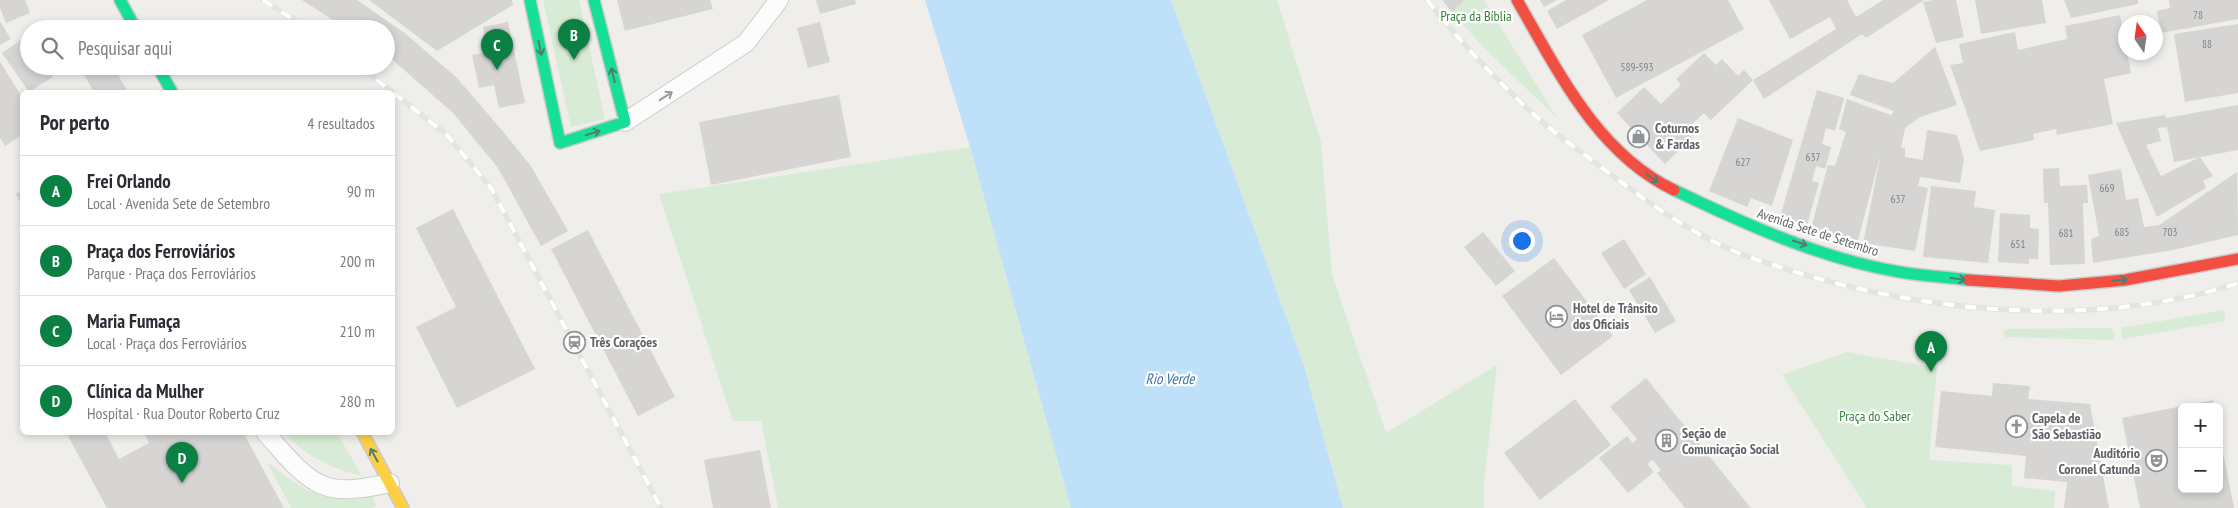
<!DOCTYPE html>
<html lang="pt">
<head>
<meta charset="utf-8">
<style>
  body { margin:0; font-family:"PT Sans Narrow",sans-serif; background:#f2f2f3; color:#2b2b33 }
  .controls { position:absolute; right:15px; bottom:15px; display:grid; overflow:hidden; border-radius:8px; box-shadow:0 2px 8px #0003 }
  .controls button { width:45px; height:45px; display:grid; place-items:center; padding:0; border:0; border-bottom:1px solid #e1e1e2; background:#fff; color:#2b2b33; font:25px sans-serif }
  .compass { position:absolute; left:2118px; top:15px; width:45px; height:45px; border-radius:50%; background:#fff; box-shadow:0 2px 8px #0003; rotate:347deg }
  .you { position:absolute; left:1521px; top:240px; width:18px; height:18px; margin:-12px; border:4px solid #fff; border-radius:50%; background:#1a73e8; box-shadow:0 0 0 8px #1a73e833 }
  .badge { display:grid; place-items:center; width:32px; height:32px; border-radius:50%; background:#0b8043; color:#fff; font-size:16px; font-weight:700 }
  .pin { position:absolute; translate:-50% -41px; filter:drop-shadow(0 1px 2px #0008) }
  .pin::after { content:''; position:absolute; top:26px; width:18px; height:15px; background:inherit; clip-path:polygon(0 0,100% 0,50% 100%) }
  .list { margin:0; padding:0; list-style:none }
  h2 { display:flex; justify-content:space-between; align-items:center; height:65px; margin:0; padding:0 20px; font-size:21px }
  h2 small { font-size:16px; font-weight:400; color:#7c7c81 }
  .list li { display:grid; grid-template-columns:32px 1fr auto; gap:15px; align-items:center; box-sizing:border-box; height:70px; padding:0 20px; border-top:1px solid #e1e1e2 }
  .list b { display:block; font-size:19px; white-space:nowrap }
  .list p { margin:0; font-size:16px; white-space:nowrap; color:#7c7c81 }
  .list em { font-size:16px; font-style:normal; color:#7c7c81 }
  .icon { flex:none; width:28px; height:28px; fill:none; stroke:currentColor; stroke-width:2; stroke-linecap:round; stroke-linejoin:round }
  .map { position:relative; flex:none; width:2238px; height:508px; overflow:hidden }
  .search { position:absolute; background:#fff; box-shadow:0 2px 8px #0003; left:20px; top:20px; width:375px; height:55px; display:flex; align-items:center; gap:12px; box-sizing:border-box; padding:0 18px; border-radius:28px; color:#7c7c81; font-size:19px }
  .panel { position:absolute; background:#fff; box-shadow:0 2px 8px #0003; left:20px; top:90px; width:375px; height:345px; border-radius:8px }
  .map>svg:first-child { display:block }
</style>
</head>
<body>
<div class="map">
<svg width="2238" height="508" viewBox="0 0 2238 508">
  <rect width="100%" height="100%" fill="#efeeea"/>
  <path fill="#d8ebd6" d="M543,0H579L605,119L571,127Z
    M1171,0H1277L1321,142L1332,274L1386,433L1497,365L1484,484V508H1343L1304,366Z
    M1442,0H1484L1557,118L1483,47Z
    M970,147L1071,508H778L761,421H733L659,194Z
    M2224,310L2225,321L2122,339L2121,328Z
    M2111,328L2115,334L2112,340L2005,337L2003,332L2008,329Z
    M1847,352L1937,368L1929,460L2012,465V486L2055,491L2054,508H1867L1782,375Z
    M286,433H337L362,476C334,469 303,456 286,433Z
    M267,462C300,488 327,508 371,496L377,506L371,508H291Z"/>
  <path fill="#bfe0f9" d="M925,0H1171L1304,366L1343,508H1071L970,147Z"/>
  <path fill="#d6d5d3" d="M0,0H25L30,13L6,23L0,8Z
    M302,0H357L406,34L457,78L500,128L531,166L568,231L541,246L498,168L453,113L386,54V29H347Z
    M369,0H512L513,5L437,51Z
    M617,0H710L713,9L625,31Z
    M816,0H855L856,4L820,14Z
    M1442,0H1463L1462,3L1452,12Z
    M1540,0H1557L1544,7Z
    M1566,0H1609L1557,29L1547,11Z
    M1647,0H1728L1744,29L1616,98L1582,35Z
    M1769,0H1847L1856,17L1883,0H1924L1866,38L1862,34L1764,99L1753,80L1836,29L1830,17L1790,39Z
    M1933,0H1956L1964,37L1936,43L1923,2Z
    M1975,0H2042L2046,23L1981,34Z
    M2064,0H2138V4L2071,18Z
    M2169,0H2238V19L2161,33L2157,11L2170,8Z
    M2120,15L2131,73L2104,79L2113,124L2057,135L2056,129L2033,134L2034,140L1980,151L1950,65L1963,63L1959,44L2015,32L2018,50L2067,39L2065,26Z
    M0,21L11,39L0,45Z
    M508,22L525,103L499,108L494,85L479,88L472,55L488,52L483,27Z
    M820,22L830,62L808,68L797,28Z
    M2238,24V93L2185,102L2174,34Z
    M25,37L29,42V66H45L53,77L29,92L2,53Z
    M1935,47L1957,105L1920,117L1905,128L1901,148H1905V157L1923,160L1927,130L1957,135L1964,159L1960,183L1920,177L1918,186L1928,188L1915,251L1863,243L1881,153L1857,244L1810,232L1828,165L1835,166L1846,132L1839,129L1847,99L1891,115L1894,111L1850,95L1859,74L1893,83Z
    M1704,53L1716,65L1722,59L1738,76L1744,70L1753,80L1711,120L1704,113L1686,130L1692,138L1665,164L1617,113L1644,87L1661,104L1681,85L1676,79Z
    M0,62L22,97V135L5,146L0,138Z
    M79,66H113L128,92H94Z
    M1817,90L1844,98L1835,131L1826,128L1822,144L1831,147L1825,169L1816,166L1812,181L1819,183L1807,225L1780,217Z
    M839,95L851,157L711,185L699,122Z
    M2238,105V150L2174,162L2167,127L2158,128L2161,141L2146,145L2161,176L2200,157L2213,176L2203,181L2206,188L2157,217L2116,123L2165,115L2166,118Z
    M1738,118L1793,140L1772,206L1751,198L1747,207L1709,191Z
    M2059,168L2060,186L2087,185L2088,203H2083L2085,264L2050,265L2048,203H2044L2043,169Z
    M2121,169L2126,200L2138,198L2144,227L2159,225L2237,172L2238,235L2173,250L2093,263L2091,239L2099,236L2088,175Z
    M1931,186L1976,191L1974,207L1995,210L1988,263L1923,257Z
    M22,191V206L16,194Z
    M453,209L535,369L457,408L416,327L456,307L416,228Z
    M2000,213L2030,215V228L2039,229L2038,259H2029V264L1998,262Z
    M588,230L675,397L638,416L551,249Z
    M1483,232L1515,271L1496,286L1464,247Z
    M1624,239L1646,274L1624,289L1601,253Z
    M1554,258L1613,336L1561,375L1502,296Z
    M1650,277L1676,321L1655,333L1629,290Z
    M1646,378L1751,508H1685L1657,473L1661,470L1653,460L1647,464L1654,472L1628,493L1599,458L1627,436L1633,443L1637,439L1610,407Z
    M1993,383L2030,386L2028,399L2090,404L2109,508H2064L2067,482L2024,478L2026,456L1935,447L1941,391L1992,396Z
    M1575,399L1611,445L1540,500L1504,453Z
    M2213,400L2214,407H2184V406Z
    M2182,406V489H2219L2220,437L2234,508H2140L2122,418Z
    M74,432H105L119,459L149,443L144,432H243L284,508H107L68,436Z
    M760,450L771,508H713L704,460Z"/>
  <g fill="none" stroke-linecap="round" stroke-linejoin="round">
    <defs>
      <path id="lane" d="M625,122L746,43L779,0
        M265,432C280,449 303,479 325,486C343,493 371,487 390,483"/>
      <path id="fast" d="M120,0L136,29
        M530,0L560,143L625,122L594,0
        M157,66L172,92
        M1674,190C1745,224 1821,259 1900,272C1922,276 1945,277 1968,280"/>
      <path id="slow" d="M362,432L403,508"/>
      <path id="jam" d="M1517,0C1558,71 1597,153 1674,190
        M1968,280L2059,286L2125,280L2238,259"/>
    </defs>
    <use href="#lane" stroke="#cbcccc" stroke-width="20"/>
    <use href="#fast" stroke="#cacacb" stroke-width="14"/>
    <use href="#slow" stroke="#cacacb" stroke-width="14"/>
    <use href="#jam" stroke="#cacacb" stroke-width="14"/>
    <use href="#lane" stroke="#fdfcfc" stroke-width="18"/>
    <use href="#fast" stroke="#16e098" stroke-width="11"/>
    <use href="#slow" stroke="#ffcf43" stroke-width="11"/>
    <use href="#jam" stroke="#f24e42" stroke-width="11"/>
    <defs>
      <path id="rail" d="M263,0L308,29
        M1427,0C1461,43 1499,83 1540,120C1559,137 1582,152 1602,168C1640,196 1678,225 1721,245C1745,257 1773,265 1799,273C1936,314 2100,328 2238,283
        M359,66L446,134L491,188L661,508"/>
    </defs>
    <use href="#rail" stroke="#e4e4e4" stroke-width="5.5"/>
    <use href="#rail" stroke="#fff" stroke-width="4" stroke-dasharray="11" stroke-linecap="butt"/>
  </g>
  <defs><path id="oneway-shaft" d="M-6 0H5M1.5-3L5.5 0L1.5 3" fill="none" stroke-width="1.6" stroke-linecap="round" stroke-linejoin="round" transform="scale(1.25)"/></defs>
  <g stroke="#507c72">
    <use href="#oneway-shaft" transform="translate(540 48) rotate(78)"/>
    <use href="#oneway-shaft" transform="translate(613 75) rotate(-104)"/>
    <use href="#oneway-shaft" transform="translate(593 133) rotate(-18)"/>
    <use href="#oneway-shaft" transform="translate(1652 178) rotate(35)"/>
    <use href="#oneway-shaft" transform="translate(1800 243) rotate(19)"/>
    <use href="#oneway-shaft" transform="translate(1958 279) rotate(7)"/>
    <use href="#oneway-shaft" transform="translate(2120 280) rotate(-6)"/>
    <use href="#oneway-shaft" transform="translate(374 455) rotate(-119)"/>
  </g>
  <use stroke="#96999c" href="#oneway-shaft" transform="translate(666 96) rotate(-33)"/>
  <defs>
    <symbol id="shop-ring" viewBox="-11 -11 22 22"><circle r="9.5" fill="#fff" stroke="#919496" stroke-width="1.5"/><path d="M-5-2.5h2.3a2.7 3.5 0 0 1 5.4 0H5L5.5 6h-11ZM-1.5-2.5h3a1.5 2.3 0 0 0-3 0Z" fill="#919496"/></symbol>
    <symbol id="hotel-ring" viewBox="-11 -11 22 22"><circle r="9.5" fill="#fff" stroke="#919496" stroke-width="1.5"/><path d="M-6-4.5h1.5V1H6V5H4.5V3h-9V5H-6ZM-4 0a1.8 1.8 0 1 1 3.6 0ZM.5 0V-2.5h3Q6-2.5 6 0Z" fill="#919496"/></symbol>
    <symbol id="station-ring" viewBox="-11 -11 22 22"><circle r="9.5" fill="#fff" stroke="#919496" stroke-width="1.5"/><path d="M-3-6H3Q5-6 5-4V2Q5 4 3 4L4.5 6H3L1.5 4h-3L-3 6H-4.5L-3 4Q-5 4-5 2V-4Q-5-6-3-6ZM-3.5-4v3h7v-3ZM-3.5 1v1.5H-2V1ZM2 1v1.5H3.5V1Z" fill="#919496"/></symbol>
    <symbol id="church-ring" viewBox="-11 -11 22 22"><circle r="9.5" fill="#fff" stroke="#919496" stroke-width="1.5"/><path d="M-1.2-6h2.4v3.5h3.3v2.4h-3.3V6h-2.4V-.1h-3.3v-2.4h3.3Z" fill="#919496"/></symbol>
    <symbol id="building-ring" viewBox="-11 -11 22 22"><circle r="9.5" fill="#fff" stroke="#919496" stroke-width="1.5"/><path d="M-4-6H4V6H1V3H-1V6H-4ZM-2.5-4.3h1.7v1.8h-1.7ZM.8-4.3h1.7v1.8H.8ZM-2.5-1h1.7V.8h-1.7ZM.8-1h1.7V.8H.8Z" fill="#919496"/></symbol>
    <symbol id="theatre-ring" viewBox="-11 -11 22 22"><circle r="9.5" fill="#fff" stroke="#919496" stroke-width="1.5"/><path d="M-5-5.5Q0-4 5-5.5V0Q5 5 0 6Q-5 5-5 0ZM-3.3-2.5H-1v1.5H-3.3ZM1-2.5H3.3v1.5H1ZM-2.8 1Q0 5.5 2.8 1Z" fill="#919496"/></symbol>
  </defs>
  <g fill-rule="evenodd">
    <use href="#shop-ring" x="1626" y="124" width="25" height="25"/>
    <use href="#hotel-ring" x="1544" y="304" width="25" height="25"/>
    <use href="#station-ring" x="562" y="330" width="25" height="25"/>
    <use href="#church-ring" x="2004" y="414" width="25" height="25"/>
    <use href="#building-ring" x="1654" y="428" width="25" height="25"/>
    <use href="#theatre-ring" x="2144" y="448" width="25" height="25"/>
  </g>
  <g text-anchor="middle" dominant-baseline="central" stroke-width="4.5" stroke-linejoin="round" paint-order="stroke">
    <g font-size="11" fill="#7e8184">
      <text x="2198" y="15">78</text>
      <text x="2207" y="44">88</text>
      <text x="1637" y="67">589-593</text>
      <text x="1813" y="157">637</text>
      <text x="1743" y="162">627</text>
      <text x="2107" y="188">669</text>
      <text x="1898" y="199">637</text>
      <text x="2122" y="232">685</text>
      <text x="2170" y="232">703</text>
      <text x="2066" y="233">681</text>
      <text x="2018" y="244">651</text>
    </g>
    <g font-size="14" fill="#348238" stroke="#fff">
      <text x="1476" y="16">Praça da Bíblia</text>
      <text x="1875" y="416">Praça do Saber</text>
    </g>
    <g font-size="14" font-weight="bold" fill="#5f6368" stroke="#fff" text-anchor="start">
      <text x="1655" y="128">Coturnos<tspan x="1655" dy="16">&amp; Fardas</tspan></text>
      <text x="1573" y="308">Hotel de Trânsito<tspan x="1573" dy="16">dos Oficiais</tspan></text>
      <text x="590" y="342">Três Corações</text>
      <text x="2032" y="418">Capela de<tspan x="2032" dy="16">São Sebastião</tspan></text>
      <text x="1682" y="433">Seção de<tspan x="1682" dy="16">Comunicação Social</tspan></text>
      <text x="2140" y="453" text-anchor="end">Auditório<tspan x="2140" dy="16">Coronel Catunda</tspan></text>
    </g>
    <g font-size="14" fill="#5f6368" stroke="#fff">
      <text transform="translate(1818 232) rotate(18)">Avenida Sete de Setembro</text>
    </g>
    <g font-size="15" font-style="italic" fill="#4174aa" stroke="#fff">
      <text x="1170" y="378">Rio Verde</text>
    </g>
  </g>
</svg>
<div class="controls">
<button>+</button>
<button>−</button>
</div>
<svg class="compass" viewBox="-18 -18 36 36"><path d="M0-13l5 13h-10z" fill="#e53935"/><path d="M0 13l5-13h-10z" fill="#7c7c81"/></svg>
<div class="you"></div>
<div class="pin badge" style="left:1931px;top:372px">A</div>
<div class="pin badge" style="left:574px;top:60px">B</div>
<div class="pin badge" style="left:497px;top:70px">C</div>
<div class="pin badge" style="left:182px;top:483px">D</div>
<div class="search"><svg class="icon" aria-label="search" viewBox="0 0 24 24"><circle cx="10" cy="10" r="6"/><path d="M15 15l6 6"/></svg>Pesquisar aqui</div>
<section class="panel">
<h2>Por perto<small>4 resultados</small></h2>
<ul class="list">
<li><span class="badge">A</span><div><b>Frei Orlando</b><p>Local · Avenida Sete de Setembro</p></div><em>90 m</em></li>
<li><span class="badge">B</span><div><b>Praça dos Ferroviários</b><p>Parque · Praça dos Ferroviários</p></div><em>200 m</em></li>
<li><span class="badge">C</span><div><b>Maria Fumaça</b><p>Local · Praça dos Ferroviários</p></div><em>210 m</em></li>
<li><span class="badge">D</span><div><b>Clínica da Mulher</b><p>Hospital · Rua Doutor Roberto Cruz</p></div><em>280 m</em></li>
</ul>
</section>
</div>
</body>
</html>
